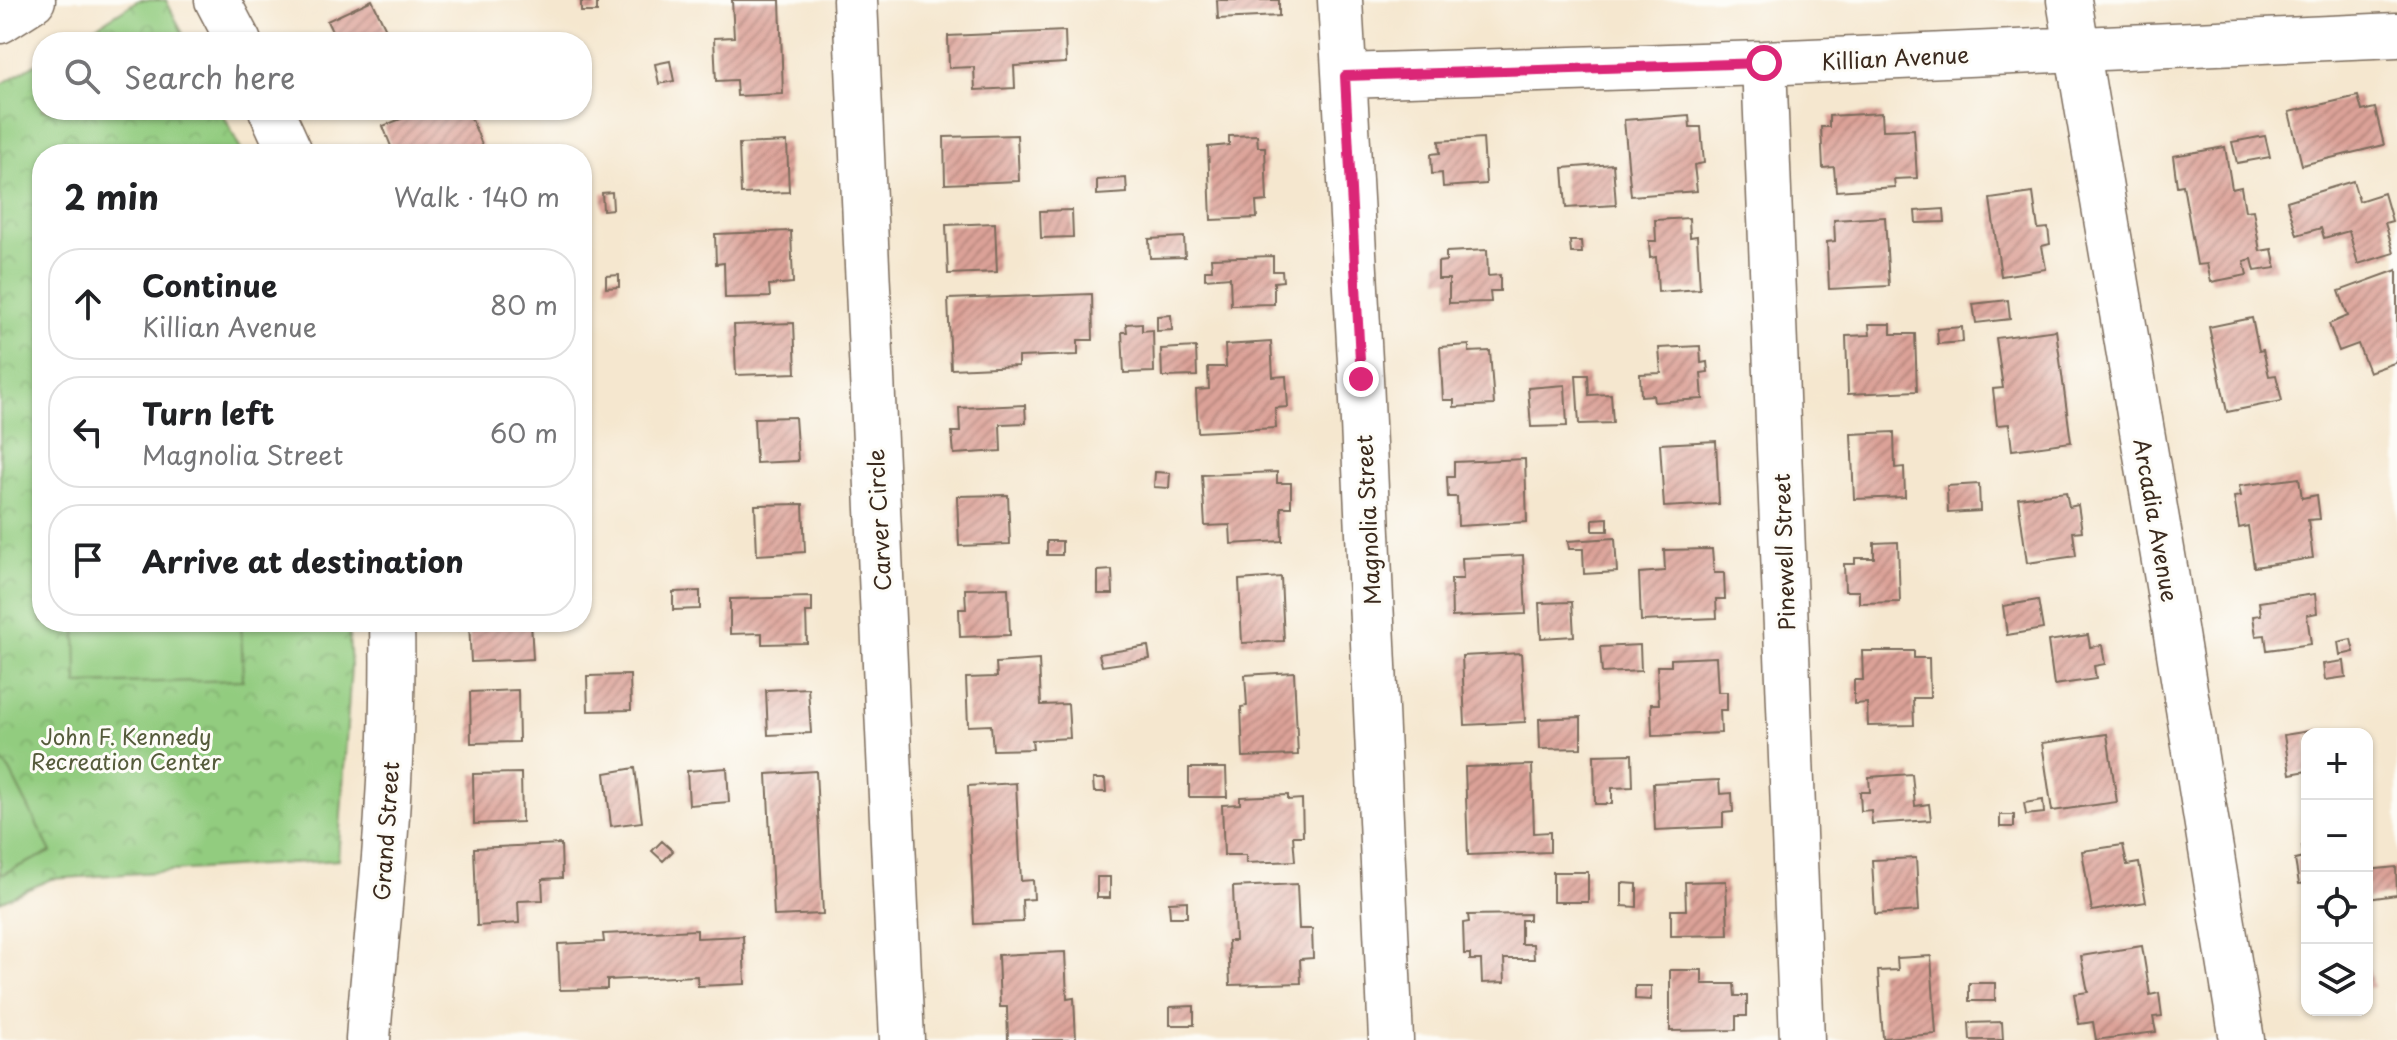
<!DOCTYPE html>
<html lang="en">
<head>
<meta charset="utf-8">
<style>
  body { margin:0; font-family:"Playpen Sans",sans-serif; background:#f2f2f2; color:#202124 }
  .controls { position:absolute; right:24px; bottom:24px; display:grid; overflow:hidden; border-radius:16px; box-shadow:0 2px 6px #0004 }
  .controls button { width:72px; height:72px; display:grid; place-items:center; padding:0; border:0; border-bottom:2px solid #e0e0e0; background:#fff; color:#202124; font:40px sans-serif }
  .stop { position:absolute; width:24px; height:24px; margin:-18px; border:6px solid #db2777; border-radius:50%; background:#fff }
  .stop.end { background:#db2777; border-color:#fff; box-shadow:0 2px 8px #0008 }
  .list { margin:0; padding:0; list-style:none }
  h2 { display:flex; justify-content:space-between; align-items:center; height:104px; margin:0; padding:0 32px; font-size:34px }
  h2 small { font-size:26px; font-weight:400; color:#757577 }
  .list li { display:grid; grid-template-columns:52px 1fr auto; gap:24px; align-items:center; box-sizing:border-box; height:112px; margin:0 16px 16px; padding:0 16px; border:2px solid #e0e0e0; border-radius:32px }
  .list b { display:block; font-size:30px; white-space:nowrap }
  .list p { margin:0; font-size:26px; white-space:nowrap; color:#757577 }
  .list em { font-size:26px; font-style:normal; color:#757577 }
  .icon { flex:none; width:44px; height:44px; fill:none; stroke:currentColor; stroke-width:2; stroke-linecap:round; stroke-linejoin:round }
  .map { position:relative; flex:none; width:2397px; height:1040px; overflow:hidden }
  .search { position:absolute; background:#fff; box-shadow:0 2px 6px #0004; left:32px; top:32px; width:560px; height:88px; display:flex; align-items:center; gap:20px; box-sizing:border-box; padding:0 28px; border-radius:32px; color:#757577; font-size:30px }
  .panel { position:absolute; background:#fff; box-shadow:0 2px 6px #0004; left:32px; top:144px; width:560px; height:488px; border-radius:32px }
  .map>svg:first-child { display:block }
</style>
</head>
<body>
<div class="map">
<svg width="2397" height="1040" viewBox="0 0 2397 1040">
  <defs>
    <pattern id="park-crowns" width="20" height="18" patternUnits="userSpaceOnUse" patternTransform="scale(2)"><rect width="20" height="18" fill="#92cc7f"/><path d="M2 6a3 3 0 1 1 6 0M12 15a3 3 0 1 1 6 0" fill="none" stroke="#7faf6d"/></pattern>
    <pattern id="building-hatch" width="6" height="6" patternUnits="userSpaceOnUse" patternTransform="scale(2)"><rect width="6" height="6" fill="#dca298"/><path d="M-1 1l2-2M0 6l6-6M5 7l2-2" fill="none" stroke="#b4847b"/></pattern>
  </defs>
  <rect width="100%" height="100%" fill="#fdfcf7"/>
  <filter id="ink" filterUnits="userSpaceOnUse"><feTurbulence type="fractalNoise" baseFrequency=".0125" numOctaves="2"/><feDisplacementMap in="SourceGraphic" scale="16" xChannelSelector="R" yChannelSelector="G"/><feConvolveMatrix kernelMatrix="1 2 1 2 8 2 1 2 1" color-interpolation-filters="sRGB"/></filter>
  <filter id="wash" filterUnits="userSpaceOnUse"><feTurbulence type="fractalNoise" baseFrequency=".006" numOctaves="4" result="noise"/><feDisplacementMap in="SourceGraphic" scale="32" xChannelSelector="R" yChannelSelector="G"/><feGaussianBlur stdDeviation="1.8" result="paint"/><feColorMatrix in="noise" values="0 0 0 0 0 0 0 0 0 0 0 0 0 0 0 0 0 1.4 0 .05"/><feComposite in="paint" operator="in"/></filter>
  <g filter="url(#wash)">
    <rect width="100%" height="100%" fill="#f5e7cf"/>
    <path fill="url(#park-crowns)" stroke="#667b4e" stroke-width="2" d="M139,0H166L187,42H71Z
      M42,60V110H221L243,154H42V622H348L351,666L338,860L51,879L0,902V85Z"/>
    <path fill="#92cc7f" stroke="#667b4e" stroke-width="2" d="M76,622H241L243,680L77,684Z
      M0,759L10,771L51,852L0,875Z"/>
    <g id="blocks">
      <path fill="url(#building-hatch)" d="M372,0L392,42H337L327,21Z
        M732,0H780L783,94L737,96L736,80L716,81L714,38L734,37Z
        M1217,0H1279V16L1218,19Z
        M581,2H597V12H581Z
        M1065,31L1066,63L1014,66L1015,88L975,90L974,67L949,68L948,36Z
        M670,61L674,81L659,84L655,64Z
        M2358,96L2362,111L2375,108L2384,145L2302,165L2289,112Z
        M423,110H468L483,147L464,154H394L383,126Z
        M1882,113L1883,130L1914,129L1917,178L1894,179L1895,187L1836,191L1834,167L1823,168L1821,127H1829V116Z
        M1689,115L1690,127H1701L1704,163L1694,165L1697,191L1631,196L1624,120Z
        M1017,135L1019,181L945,184L944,137Z
        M1257,135L1258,147H1265L1267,201L1256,202L1257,218L1211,220L1208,147L1229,145V136Z
        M2265,136L2270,157L2237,163L2232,142Z
        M1483,138L1486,184L1443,187L1442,173L1432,174L1431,154L1440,153L1439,141Z
        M787,142L789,192L741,194L739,144Z
        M2225,147L2232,189L2241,187L2245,211L2253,210L2260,251L2272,249L2276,268L2255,271L2252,259L2244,261L2247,275L2211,282L2207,264L2197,265L2183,185L2177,186L2173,156Z
        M1613,164L1616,205L1566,208L1563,168Z
        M1126,178L1127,193L1097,195V180Z
        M2353,181L2359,201L2384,193L2392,221L2385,223L2394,253L2358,264L2349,231L2324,238L2321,228L2297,235L2287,201Z
        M612,192L613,209L603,210L602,193Z
        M2033,193L2038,229L2048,228L2050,244L2042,246L2046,269L2001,276L1990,199Z
        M1944,209L1945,222L1916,223L1915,211Z
        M1072,210L1073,237L1041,238L1040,211Z
        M1885,217L1889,286L1829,289L1827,242L1835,241L1834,220Z
        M1689,218L1690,237L1697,236L1700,289L1658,292L1656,257L1650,258L1649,241H1656L1655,220Z
        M995,223L997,272L948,274L946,225Z
        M791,231L793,283L769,285L770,297L725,298L724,263L716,264L715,234Z
        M1184,237L1185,257L1150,258L1149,239Z
        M1570,241H1581L1582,253H1571Z
        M1487,250L1488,276L1500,275V291H1490L1491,302L1449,303V279H1438V262L1446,261V252Z
        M1273,256V271H1282L1283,281L1274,282V304L1231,305L1230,277L1205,279V270H1212L1211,258Z
        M2397,270V362L2369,372L2358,344L2339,351L2329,324L2348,316L2339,291Z
        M619,275V287L606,288V276Z
        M1092,294L1093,340H1078V355L1018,357V366L951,369L948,299Z
        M2008,300L2010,319L1976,323L1973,304Z
        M1171,315L1172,330L1157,331V316Z
        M2252,318L2259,351L2263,350L2269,376L2276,375L2282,401L2227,412L2209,327Z
        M794,323L796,373L736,375L734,325Z
        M1142,323V331L1153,330L1154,372L1124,373L1122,332H1127L1126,324Z
        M1869,324H1891V334H1915L1917,391L1848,394L1846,336L1870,335Z
        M1962,327L1963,342L1938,344L1937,329Z
        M2056,330L2071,442L2012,450L2009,424L1997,425L1993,389L2003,388L1996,338Z
        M1271,342L1273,377L1286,376L1288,407L1275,408L1276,428L1198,432L1196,390L1209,389L1208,367H1226L1225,345Z
        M1469,345V352L1490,351L1494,405L1454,407V400H1443L1440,347Z
        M1700,346L1701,363L1707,362L1708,372L1701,373L1703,399L1654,402L1653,395L1641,396L1640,374L1661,373L1659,348Z
        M1196,347L1197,376L1162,377L1161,349Z
        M1576,375H1588L1589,395L1611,394L1613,423L1579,424Z
        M1565,385L1567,426L1531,427L1528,388Z
        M1025,405L1026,423L1000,424L1001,451L954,454L952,432H960L959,408Z
        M795,417L798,461L756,463L754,418Z
        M1894,432L1895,468L1904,467L1905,497L1854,499L1851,434Z
        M1716,441L1719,504L1664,507L1660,444Z
        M1525,459L1527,522L1458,526L1457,497H1448L1447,477H1454V462Z
        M1155,472L1170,473L1169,488L1154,487Z
        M1277,472V483H1291V507H1281L1282,541L1231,544L1230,525L1205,526L1202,475Z
        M2299,478L2302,498L2317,495L2320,519L2308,520L2313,558L2254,567L2248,526L2239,528L2234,497L2241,496L2239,486Z
        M1979,484L1980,511L1948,513L1947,486Z
        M2066,492L2069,507L2078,505L2082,531L2073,532L2076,556L2027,563L2018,498Z
        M1008,495L1010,544L959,546L957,496Z
        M803,504L805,552L757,555L755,505Z
        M1608,518V531H1593V519Z
        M1615,538L1617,572L1584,574L1583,549H1569L1568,541Z
        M1047,541H1062V555H1047Z
        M1898,542L1900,602L1859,603V591H1845L1844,564H1855V558H1874V543Z
        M1712,549L1714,573H1724L1725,599H1716L1717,618L1641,621L1639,573L1665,571L1664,550Z
        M1523,555L1526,614L1452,617L1451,579H1463L1462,558Z
        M1112,570L1113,594H1098V571Z
        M1281,577L1284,641L1242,643L1239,580Z
        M1008,588L1010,635L960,637L959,609H966L965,589Z
        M700,591V609L673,610V592Z
        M2315,594L2317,613L2307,615L2311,644L2267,650L2265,635L2256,636L2253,616L2261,615L2259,602Z
        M812,597V612H806L807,643L762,644V633L730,634V599Z
        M2038,600L2043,629L2007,635L2003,606Z
        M1572,602L1574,636L1541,638L1539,603Z
        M469,622H531L533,659L471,662Z
        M2088,635L2090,647L2102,645L2105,664L2094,666L2096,679L2054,685L2048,641Z
        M2351,639L2354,652L2340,655L2338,642Z
        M1640,645L1641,671L1602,673L1600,647Z
        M1148,646L1150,659L1102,666L1099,654Z
        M1862,651H1914V658H1929L1930,698H1913L1914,725L1868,726L1867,703L1854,704V680H1863Z
        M1521,653L1525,722L1465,725L1462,656Z
        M1716,657L1718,692H1727V710H1720L1721,733L1652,736L1651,704H1659L1657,666H1671V659Z
        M1039,660L1041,705L1068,704L1070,738L1032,740L1033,749L993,750L991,725L968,726L966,678L997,677L996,663Z
        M2344,661L2346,677L2325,680L2323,664Z
        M1294,672L1298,755L1243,757L1241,707L1247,706L1245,675Z
        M630,675L631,710L588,711L587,676Z
        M808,688L811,733L768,735L766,690Z
        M518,690L519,742L471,743L470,692Z
        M1581,717V748L1540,749L1539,719Z
        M2322,729V734H2307V771L2290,774L2284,735Z
        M2107,734L2117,802L2052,811L2042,743Z
        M1632,754L1633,787L1612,788V804H1595L1594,755Z
        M1532,765L1534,833L1550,832V852L1468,855L1465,767Z
        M635,768L642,822L611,826L605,773Z
        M727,768L729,802L689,805L687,771Z
        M1189,768H1226L1227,797H1189Z
        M816,771L823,914L774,916L767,774Z
        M521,773L522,822L474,824L473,774Z
        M1912,774L1915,806L1929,804L1931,820L1872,824L1871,810L1861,811L1860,792H1870L1869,777Z
        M1093,779H1105L1106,792H1094Z
        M1719,780L1720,794L1732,793L1733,812L1723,813V827L1655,830L1653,783Z
        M1016,783L1021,881L1033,880L1034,899L1022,900L1023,922L974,924L968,786Z
        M1288,795V800L1302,799L1303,836H1293L1295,861L1246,863V855H1224L1222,805L1240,804V797Z
        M2043,800L2044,813L2026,815L2024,803Z
        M2000,815H2014V827H2000Z
        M662,841L673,851L663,861L652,851Z
        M561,844L562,878L542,879L543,900L518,901L519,923L477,926L474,848Z
        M2123,845L2127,865L2139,863L2146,902L2092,911L2082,851Z
        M2307,845V883L2299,884L2295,860L2304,858L2302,846Z
        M1916,858L1919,911L1875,914L1872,860Z
        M2396,867L2397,895L2367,899V870Z
        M1553,872H1588V902H1553Z
        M1097,877H1110V898H1097Z
        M1726,881L1728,935L1671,936V910H1686L1685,882Z
        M1622,883L1637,884V907L1622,906Z
        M1297,884L1299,929H1312L1313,958L1300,959L1301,983L1230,985L1228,941H1235L1233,887Z
        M1187,901V917H1170L1169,902Z
        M1529,914V920H1521V944H1533L1534,959H1504L1505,982L1482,983L1481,960H1470V954H1464L1463,923L1469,922L1468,915Z
        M697,930V938L743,936L745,984L698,986L697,976L607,980V989L560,990L558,944L604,942L603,934Z
        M2142,946L2150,995L2159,993L2162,1016L2153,1017L2156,1032L2096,1040L2093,1022L2079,1024L2074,994L2088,992L2081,956Z
        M1065,952L1067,999L1074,998L1076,1040H1008L1007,1007H1000L998,955Z
        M1931,956L1936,1034L1883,1038L1878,971L1898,970L1897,958Z
        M2367,960L2373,987L2367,988Z
        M1670,970H1702V984H1734L1735,996H1747V1016H1736V1030L1670,1031Z
        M1969,983H1995V1001H1969Z
        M1635,986H1651V1000L1635,999Z
        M1194,1006V1025H1170V1007Z
        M2002,1022L2003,1040H1970L1969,1023Z"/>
    </g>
  </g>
  <g filter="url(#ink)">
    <use href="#blocks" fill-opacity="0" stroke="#7c6c5c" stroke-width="2"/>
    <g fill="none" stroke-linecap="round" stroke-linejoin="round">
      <defs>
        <path id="minor" d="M217,0L239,42
          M855,0L902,1040
          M1340,0L1361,379L1391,1040
          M2069,0L2166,573L2242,1040
          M0,21L33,0
          M1764,63L1802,1040
          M1345,76L1764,63L2397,35
          M271,110L291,154
          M368,1040C371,991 377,942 381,893C389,803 394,712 392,622"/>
      </defs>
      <use href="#minor" stroke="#7c6c5c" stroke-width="47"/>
      <use href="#minor" stroke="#fff" stroke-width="44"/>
    </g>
  </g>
  <g fill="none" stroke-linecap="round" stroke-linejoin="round" filter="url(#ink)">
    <path stroke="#db2777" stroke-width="10" d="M1361,379L1345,76L1764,63"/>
  </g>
  <g text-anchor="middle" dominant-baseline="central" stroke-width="6" stroke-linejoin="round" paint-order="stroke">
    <g font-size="22" fill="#3b2a1e" stroke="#fdfcf7">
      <text transform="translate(1895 57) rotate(-3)">Killian Avenue</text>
      <text transform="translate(878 520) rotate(-93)">Carver Circle</text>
      <text transform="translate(1367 520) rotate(-93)">Magnolia Street</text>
      <text transform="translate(2157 520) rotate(80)">Arcadia Avenue</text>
      <text transform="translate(1783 552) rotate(-92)">Pinewell Street</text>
      <text transform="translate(385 831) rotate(-86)">Grand Street</text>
    </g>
    <g font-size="22" fill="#555b3b" stroke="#fdfcf7">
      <text x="126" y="735">John F. Kennedy<tspan x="126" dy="25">Recreation Center</tspan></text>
    </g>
  </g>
</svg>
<div class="controls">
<button>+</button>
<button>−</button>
<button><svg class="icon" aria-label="locate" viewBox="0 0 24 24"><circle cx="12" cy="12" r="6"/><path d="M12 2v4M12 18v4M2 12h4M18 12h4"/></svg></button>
<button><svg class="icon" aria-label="layers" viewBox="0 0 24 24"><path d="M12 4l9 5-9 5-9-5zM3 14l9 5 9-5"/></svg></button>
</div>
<div class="stop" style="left:1764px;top:63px"></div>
<div class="stop end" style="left:1361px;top:379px"></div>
<div class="search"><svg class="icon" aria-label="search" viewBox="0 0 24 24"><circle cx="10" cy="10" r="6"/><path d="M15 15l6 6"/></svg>Search here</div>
<section class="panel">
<h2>2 min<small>Walk · 140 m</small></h2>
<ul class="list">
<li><svg class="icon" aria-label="ahead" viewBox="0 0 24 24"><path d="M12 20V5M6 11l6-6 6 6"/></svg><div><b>Continue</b><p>Killian Avenue</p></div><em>80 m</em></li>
<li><svg class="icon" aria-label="left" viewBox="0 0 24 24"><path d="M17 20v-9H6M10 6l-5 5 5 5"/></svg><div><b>Turn left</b><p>Magnolia Street</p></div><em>60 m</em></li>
<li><svg class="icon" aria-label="arrive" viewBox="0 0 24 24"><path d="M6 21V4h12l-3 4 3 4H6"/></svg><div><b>Arrive at destination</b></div></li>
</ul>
</section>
</div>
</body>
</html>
